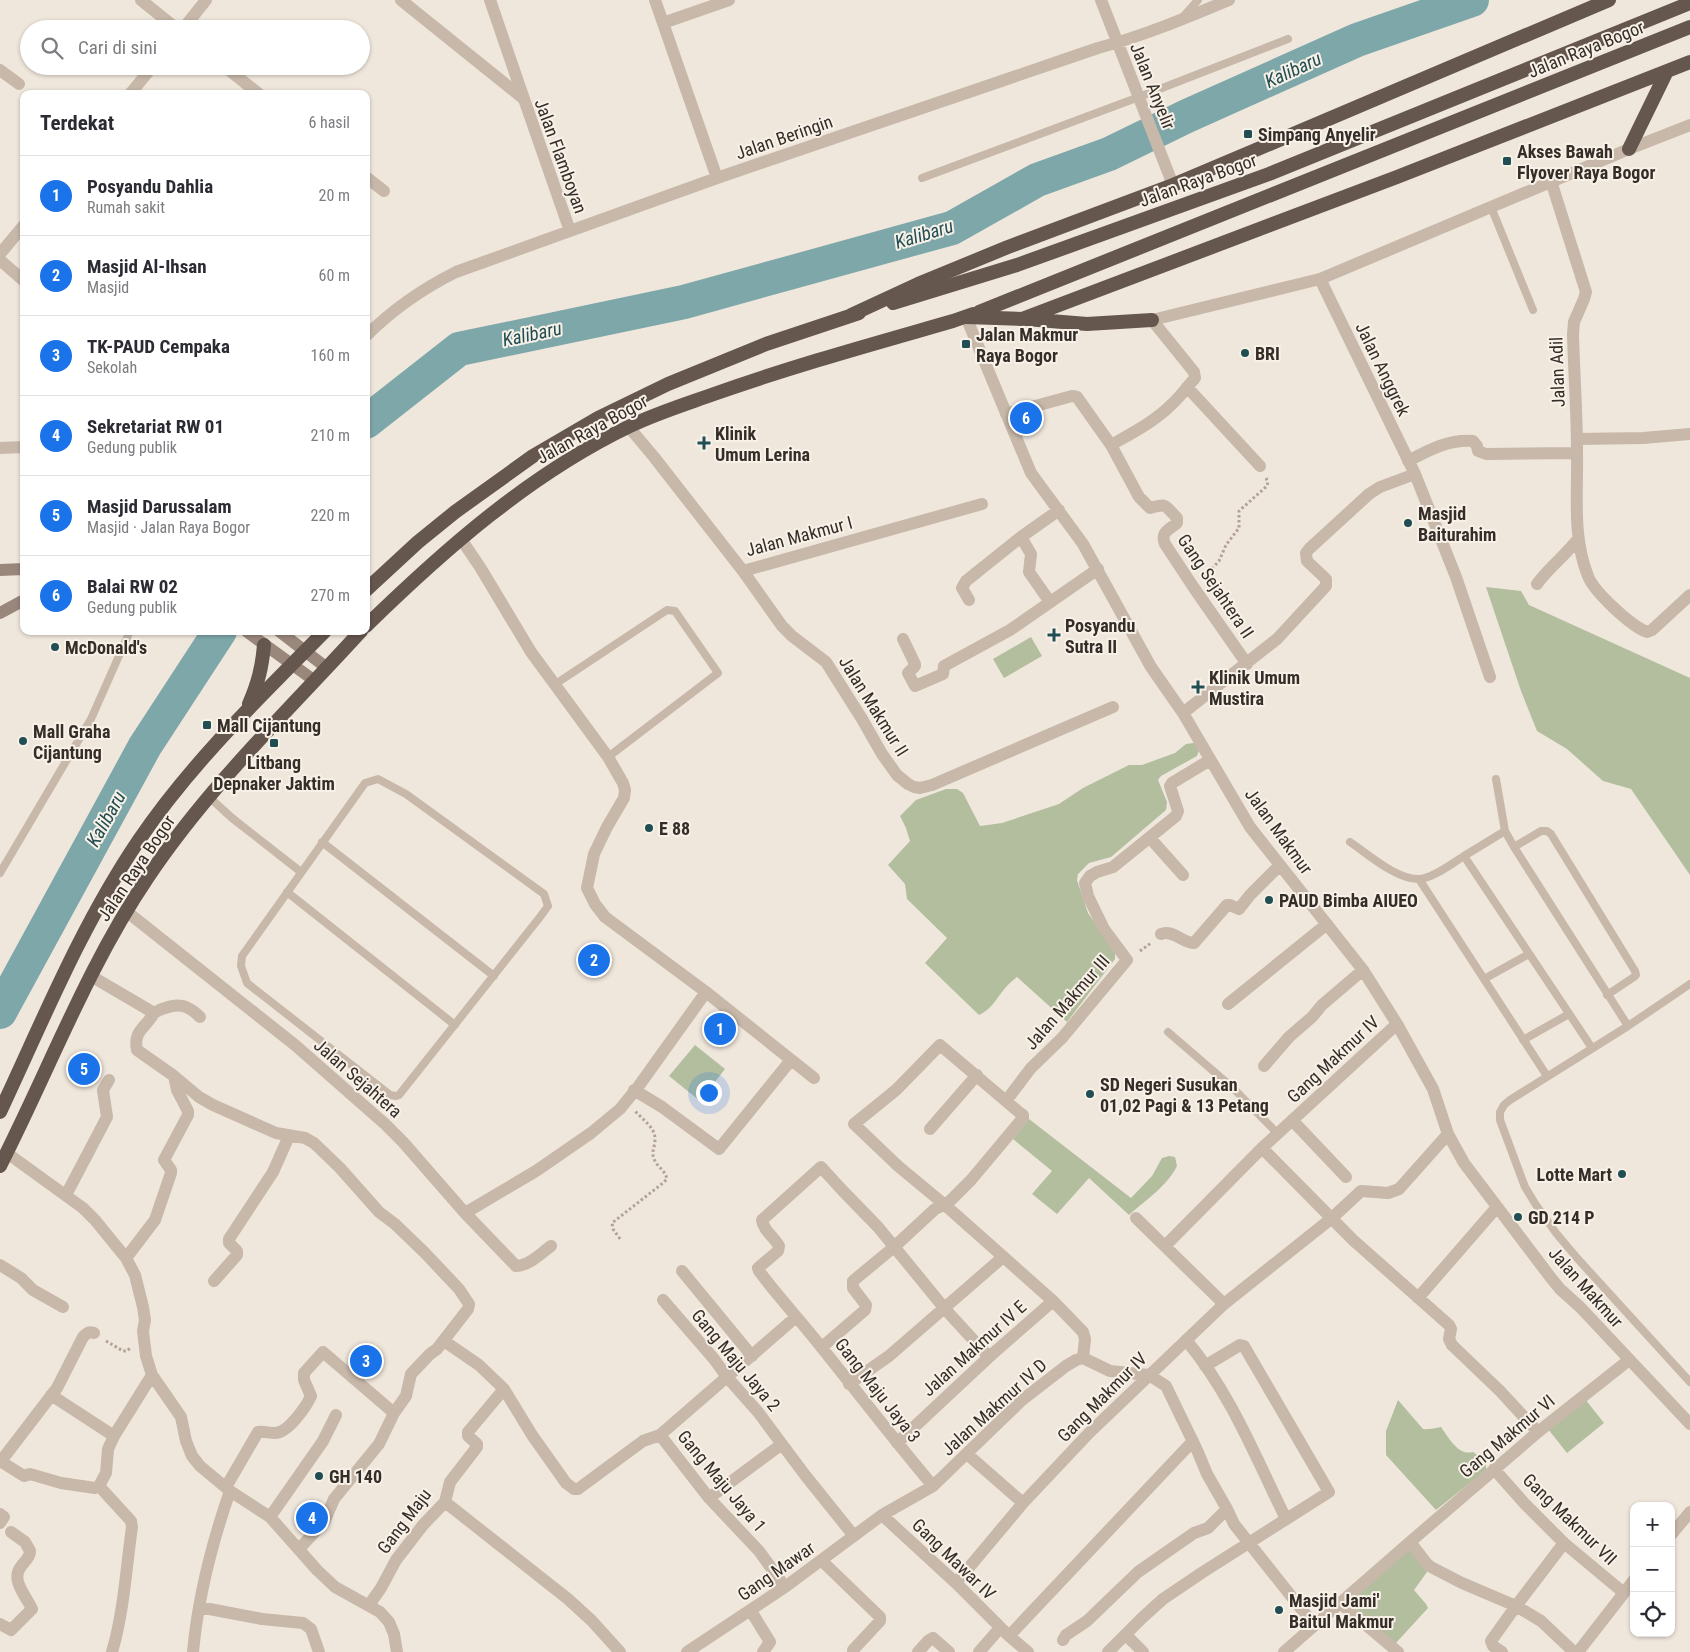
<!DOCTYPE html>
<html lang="id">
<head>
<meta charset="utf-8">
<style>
  body { margin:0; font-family:"Roboto Condensed",sans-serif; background:#f7f7f7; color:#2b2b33 }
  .controls { position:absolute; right:15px; bottom:15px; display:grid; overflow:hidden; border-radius:10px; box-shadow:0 1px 4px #0004 }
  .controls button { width:45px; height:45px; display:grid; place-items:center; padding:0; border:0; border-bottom:1px solid #e1e1e2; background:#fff; color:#2b2b33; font:25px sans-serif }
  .you { position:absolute; left:708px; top:1092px; width:18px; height:18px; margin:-12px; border:4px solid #fff; border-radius:50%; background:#1a73e8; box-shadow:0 0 0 8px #1a73e833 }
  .badge { display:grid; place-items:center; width:32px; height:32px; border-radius:50%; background:#1a73e8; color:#fff; font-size:16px; font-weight:700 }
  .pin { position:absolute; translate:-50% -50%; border:2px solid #fff; box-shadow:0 1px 5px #0006 }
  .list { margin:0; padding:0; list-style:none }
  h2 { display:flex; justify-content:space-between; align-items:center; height:65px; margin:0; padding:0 20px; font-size:21px }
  h2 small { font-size:16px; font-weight:400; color:#7c7c81 }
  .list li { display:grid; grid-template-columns:32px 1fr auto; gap:15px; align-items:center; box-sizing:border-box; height:80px; padding:0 20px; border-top:1px solid #e1e1e2 }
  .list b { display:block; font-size:19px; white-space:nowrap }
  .list p { margin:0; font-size:16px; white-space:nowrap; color:#7c7c81 }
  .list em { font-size:16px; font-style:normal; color:#7c7c81 }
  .icon { flex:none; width:28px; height:28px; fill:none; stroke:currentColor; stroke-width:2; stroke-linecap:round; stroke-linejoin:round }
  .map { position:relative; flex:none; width:1690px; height:1652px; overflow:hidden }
  .search { position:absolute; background:#fff; box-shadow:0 1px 4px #0004; left:20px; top:20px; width:350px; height:55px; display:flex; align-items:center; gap:12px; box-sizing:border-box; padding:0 18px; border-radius:28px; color:#7c7c81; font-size:19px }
  .panel { position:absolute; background:#fff; box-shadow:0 1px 4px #0004; left:20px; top:90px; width:350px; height:545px; border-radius:10px }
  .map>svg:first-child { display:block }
</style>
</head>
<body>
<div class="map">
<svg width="1690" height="1652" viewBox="0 0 1690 1652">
  <rect width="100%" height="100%" fill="#f0e7dc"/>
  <path fill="#b2be9e" d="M1486,587L1521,591L1529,605L1690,678V875L1631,789L1603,781L1567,749L1537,731L1521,691Z
    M1031,637L1042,656L1004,678L993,659Z
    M1194,743L1199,750L1197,756L1161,776L1158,780L1167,802L1166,810L1111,857L1089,863L1078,874L1077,880L1088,913L1115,951V959L1067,1022L1017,977C1012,981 1006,986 1002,992C995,1001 991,1009 979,1015L925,963L947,938L907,899L905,884L888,865L910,841L906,828L900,816L916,800L946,789H957L963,793L980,826L1002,823L1059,804L1083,788L1129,765H1142L1175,753L1186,744Z
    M695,1045L725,1069L700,1101L669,1076Z
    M1029,1119L1131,1198L1152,1176L1162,1158L1169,1156L1175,1157L1177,1166C1167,1186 1146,1200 1129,1215L1089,1178L1057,1214L1032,1194L1052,1171L1013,1139Z
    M1585,1399L1604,1423L1567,1453L1548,1429Z
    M1398,1400L1423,1429C1429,1430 1434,1428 1441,1427C1449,1438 1458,1456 1473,1452C1480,1457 1487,1461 1486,1470L1436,1510L1386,1455V1431Z
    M1409,1548L1427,1572L1414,1590L1426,1604L1428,1608L1395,1644L1348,1601Z"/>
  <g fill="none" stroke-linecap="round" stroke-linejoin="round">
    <path stroke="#7ea7aa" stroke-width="34" d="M366,422L459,349L684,302L952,228L1037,180L1109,154L1187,116L1357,40L1472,0
      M0,1012L145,746L220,631"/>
    <path stroke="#b3a294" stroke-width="3" stroke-dasharray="2.5 2.5" stroke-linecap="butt" d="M1205,576L1219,561L1226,545L1239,528V511L1267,486L1268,482L1266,478
      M1140,951L1151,943
      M620,1239L613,1229L612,1223L663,1183L667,1179C665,1170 657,1167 654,1159C651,1152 655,1147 655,1140C656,1128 642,1119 635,1111
      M106,1341L123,1351H127L131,1347"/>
    <path stroke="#c7b8a9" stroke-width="8" d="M1183,17L1198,0
      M922,178L1139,97L1288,39
      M1491,207L1533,310
      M554,685L667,610L675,611L718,673L608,757
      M378,779L406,794L544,894L548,906L540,917L399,1095L396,1096L390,1095L247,983L241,966L242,956L365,783Z
      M1496,779L1505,831L1514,847L1628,1026
      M209,797L232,818L301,872
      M1505,831L1464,856L1592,1048
      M322,842L494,976
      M1350,842C1368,854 1397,880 1419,879C1432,879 1453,863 1464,856
      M1514,847L1541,831H1547L1551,834L1635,971L1636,975L1634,977L1607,995
      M0,873L91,719L130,631
      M1419,879L1547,1076
      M287,892L455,1025
      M1484,979L1529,954
      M1690,984L1628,1026L1510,1100L1504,1105L1500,1112V1120L1525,1187L1536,1205L1556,1233L1577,1258L1690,1382
      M1168,1032L1233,1088L1278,1134
      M1523,1040L1569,1014"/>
    <path stroke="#c7b8a9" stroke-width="12" d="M141,0L177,29
      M401,0L524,99L570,231
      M490,0L524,99
      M655,0L717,178
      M1101,0L1173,185
      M663,23L729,0
      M183,29L206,0
      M224,66L259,94
      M0,70L19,84
      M130,94L153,66
      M366,177L384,191
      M1551,181L1586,292L1584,299L1574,322L1573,334C1574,373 1577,412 1577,452C1578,492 1572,537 1588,576C1594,592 1631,626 1647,632L1652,630L1690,595
      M0,254L24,225
      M0,260L24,281
      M1320,279L1415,474L1456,577L1490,677
      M966,317L1031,473L1083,544L1151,667L1183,713L1250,827L1363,970L1397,1024L1433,1089L1448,1134L1464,1163L1551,1278L1560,1289L1580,1307L1690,1424
      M366,336C393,309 422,289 456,272L717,178L1098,48C1143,36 1186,18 1229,0
      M1187,387L1260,466
      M1006,414L1072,396L1077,397L1111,445L1139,497L1150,508C1168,503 1164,505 1177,518V523C1169,530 1160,532 1165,544L1194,588L1247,664
      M628,426L654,457L743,571L982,504
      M1577,439L1643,438L1690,434
      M1111,445C1132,433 1154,422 1171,405C1180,397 1187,387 1195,378L1194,372L1152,320
      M0,448L24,447
      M1408,461C1429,450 1449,439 1473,441L1477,446L1478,451L1486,454L1577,453
      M1021,537L1031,554L1029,572L1050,602
      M461,539L480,567L531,652L608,757L623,783L625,790L624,798L607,827L594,854L587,888L595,904L605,917L706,992L814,1078
      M743,571L782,626L792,636L826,662L862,719L882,754L897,775L908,784L914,787L920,788L932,785L1113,707
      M1537,584C1549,567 1565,556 1578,539
      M969,600L962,588L966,581L1021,537L1059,510
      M903,639L915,664V666L908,673L915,686L943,674L944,666L1010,630L1098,569
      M1183,713L1277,639L1326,586V579L1307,561L1306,553L1309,549L1369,494L1380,487L1415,474
      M1150,838L1183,875
      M126,911L295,1045L385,1124L403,1142L465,1213L516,1266C529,1266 541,1253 551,1246
      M1161,934C1172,929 1183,943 1194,943L1227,905H1230L1239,909L1250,895L1280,865
      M91,976L154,1013C162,1008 177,1003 186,1007C191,1009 196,1013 200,1017
      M1228,1004L1327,924
      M154,1013C146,1028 133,1030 137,1050L174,1076L199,1097L213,1105L276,1133L305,1138L314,1143L340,1168L379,1212L395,1224L425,1253L459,1289L469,1304L468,1309L437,1349L430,1354L411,1374L406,1396L394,1413L379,1444L334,1499L324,1522L299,1549
      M1264,1066L1289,1037L1312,1017L1322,1005L1363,970
      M634,1090L662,1107L719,1149L791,1060
      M1006,1101L1031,1068L1062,1038L1127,960L1104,929L1088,896L1085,883L1090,876L1097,872L1113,867L1176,816L1178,811L1170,786L1172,783L1210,760
      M1292,1120L1346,1177
      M930,1129L977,1075
      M1262,1148L1353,1240L1449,1325L1451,1329L1449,1339L1452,1345L1500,1391L1538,1432
      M7,1153L83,1208L95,1220L126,1258L135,1275L143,1307L145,1320L143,1331L146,1356L152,1375L181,1417L186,1441L192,1456L200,1466L230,1491L270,1517L317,1570L335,1587L380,1612L389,1622L394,1634L397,1652
      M66,1195L107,1117L103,1090L109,1080
      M465,1213L536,1171L591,1133L620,1109L638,1087L706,992
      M1165,1246L1262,1148L1397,1024
      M126,1258L155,1220L171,1173V1170L164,1160L188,1115V1111L177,1090L174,1076
      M0,1265L21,1278L33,1290L63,1307
      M682,1271L752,1356
      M214,1281L237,1255V1251L229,1243V1239L273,1172L289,1136
      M1418,1298L1497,1207
      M663,1300L714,1359L727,1377L758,1412L805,1475L854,1536
      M1224,1304L1332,1218L1361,1191L1388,1193L1399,1189L1448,1134
      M1186,1340C1230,1392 1256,1458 1286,1519
      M444,1341L479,1365L504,1389L532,1435L566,1483L574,1489H578L643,1441L660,1435L796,1317
      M822,1347L865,1310L866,1305L853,1288V1281L894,1247L935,1209C939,1207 943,1206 947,1204L971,1180L1023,1118V1115L1020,1113L940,1045L896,1090L854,1124L898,1166L945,1205L1053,1301L1083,1332L1085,1339L1083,1358
      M1083,1358L1110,1371L1149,1375L1166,1386L1197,1450L1207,1474L1227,1509L1234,1524L1314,1625
      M849,1384L889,1356L1003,1257
      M51,1395L114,1436
      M660,1435L709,1498L759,1551L785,1587
      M897,1443L989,1357L1053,1301
      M967,1454L1023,1503
      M0,1461L24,1476L30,1474L61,1483L95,1488L99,1486L106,1473L108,1449L114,1436L152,1375
      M1,1461L57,1388L83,1337C87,1333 88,1331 94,1333
      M1494,1469L1525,1504L1564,1543L1624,1593
      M99,1486L131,1521L132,1527C126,1569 124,1611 112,1652
      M933,1486C895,1441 859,1394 822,1348C802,1322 779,1298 759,1271L758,1268L778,1251L779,1246C774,1237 763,1230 762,1220L821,1167L843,1191L878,1227L945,1309L989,1357
      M226,1487L258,1432C264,1431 269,1433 275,1433C288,1433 306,1407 311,1396L304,1380V1373L323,1352L394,1413
      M709,1498L782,1444
      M445,1502L568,1599L592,1621L620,1652
      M0,1514L4,1517L0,1523
      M882,1515L956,1583L1009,1636L1028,1652
      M270,1517L323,1441L336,1415
      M1671,1535L1690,1512
      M1410,1542L1427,1564L1431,1567L1462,1583L1516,1606L1541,1621L1574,1652
      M822,1561L880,1617V1621L853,1650V1652
      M956,1583L1023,1503L1089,1433L1224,1304L1136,1218
      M1340,1603L1398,1652
      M369,1605L381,1588L396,1560L423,1525L445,1502L450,1482L477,1447V1444L468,1436V1432L504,1389
      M199,1607L262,1619L303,1623L311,1629L319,1652
      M751,1611L770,1642L763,1652
      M0,1624L11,1630L32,1609C27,1597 11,1581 20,1568C23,1562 30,1559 30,1551L25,1542L11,1532
      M1126,1635L1143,1652
      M1009,1636L1193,1441
      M1063,1640L1066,1635L1087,1621L1138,1572L1194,1533L1208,1528L1227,1509
      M193,1652C198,1597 212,1543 230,1491
      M687,1652L785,1587L882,1515L933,1486L1022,1400L1066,1366L1076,1360L1083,1358
      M918,1652L928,1641L933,1638L949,1652
      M979,1652L1000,1628
      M1108,1652L1142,1618L1163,1599L1203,1572L1329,1492L1244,1346L1240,1345L1205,1366
      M1284,1652L1410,1542L1538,1432L1629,1360
      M1502,1652L1493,1646L1491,1641L1516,1606L1564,1543
      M1578,1652L1634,1580"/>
    <path stroke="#c7b8a9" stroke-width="12" d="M1152,320L1320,279L1629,149L1690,125"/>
    <path stroke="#9a877b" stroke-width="12" d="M0,570L24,569
      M0,613L24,600
      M246,631L315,681
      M279,631L327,668"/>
    <path stroke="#65564e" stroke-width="14" d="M1629,149L1667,71
      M851,315L918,284L1008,247L1173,185L1609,0
      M966,317L1022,319L1397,177L1690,62
      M1026,319L1087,324L1152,320
      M366,590L418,542L455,512L533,456L598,418L668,384L766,344L859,313
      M366,626C445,549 530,474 630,426C657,413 686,404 714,394C793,366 873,344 953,321L973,314
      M249,704C258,683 262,668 264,645
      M0,1112C43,1020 82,924 139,840C192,762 260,697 325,631
      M0,1166C49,1070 87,967 148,877C209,786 288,711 361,631"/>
    <path stroke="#65564e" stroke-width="14" d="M893,303L1017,265L1269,174L1690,3
      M979,312L1690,27"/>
  </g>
  <g fill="#214e53" stroke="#f8f1e8" stroke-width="2">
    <rect x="1243" y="129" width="10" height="10" rx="2.5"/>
    <rect x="1502" y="156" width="10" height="10" rx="2.5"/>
    <rect x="961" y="339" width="10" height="10" rx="2.5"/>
    <circle cx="1245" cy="353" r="5"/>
    <path d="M701.5 435.5h5v5h5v5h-5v5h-5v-5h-5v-5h5z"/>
    <circle cx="1408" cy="523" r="5"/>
    <path d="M1051.5 627.5h5v5h5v5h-5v5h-5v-5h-5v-5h5z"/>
    <circle cx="55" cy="647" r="5"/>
    <path d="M1195.5 679.5h5v5h5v5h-5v5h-5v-5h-5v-5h5z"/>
    <rect x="202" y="720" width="10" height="10" rx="2.5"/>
    <circle cx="23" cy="741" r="5"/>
    <rect x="269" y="738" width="10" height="10" rx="2.5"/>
    <circle cx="649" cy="828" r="5"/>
    <circle cx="1269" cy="900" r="5"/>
    <circle cx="1090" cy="1094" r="5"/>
    <circle cx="1622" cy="1174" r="5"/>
    <circle cx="1518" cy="1217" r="5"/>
    <circle cx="319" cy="1476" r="5"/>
    <circle cx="1279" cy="1610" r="5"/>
  </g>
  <g text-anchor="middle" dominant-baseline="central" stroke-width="4" stroke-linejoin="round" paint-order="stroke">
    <g font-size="18" fill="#352d28" stroke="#f8f1e8">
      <text transform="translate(1586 49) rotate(-22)">Jalan Raya Bogor</text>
      <text transform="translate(1153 86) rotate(68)">Jalan Anyelir</text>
      <text transform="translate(784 137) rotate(-19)">Jalan Beringin</text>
      <text transform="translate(561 156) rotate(70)">Jalan Flamboyan</text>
      <text transform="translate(1198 180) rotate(-20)">Jalan Raya Bogor</text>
      <text transform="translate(1383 369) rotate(64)">Jalan Anggrek</text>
      <text transform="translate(1557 372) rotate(-92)">Jalan Adil</text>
      <text transform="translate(592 429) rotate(-29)">Jalan Raya Bogor</text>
      <text transform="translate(799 536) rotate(-15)">Jalan Makmur I</text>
      <text transform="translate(1216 586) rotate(56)">Gang Sejahtera II</text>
      <text transform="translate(874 706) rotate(58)">Jalan Makmur II</text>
      <text transform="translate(1279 831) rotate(54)">Jalan Makmur</text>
      <text transform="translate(136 868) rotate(-56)">Jalan Raya Bogor</text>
      <text transform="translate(1067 1002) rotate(-49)">Jalan Makmur III</text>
      <text transform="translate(1333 1059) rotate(-43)">Gang Makmur IV</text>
      <text transform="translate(358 1078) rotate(41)">Jalan Sejahtera</text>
      <text transform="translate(1586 1287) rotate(48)">Jalan Makmur</text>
      <text transform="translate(974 1348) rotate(-42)">Jalan Makmur IV E</text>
      <text transform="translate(736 1360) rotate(50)">Gang Maju Jaya 2</text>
      <text transform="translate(878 1390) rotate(52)">Gang Maju Jaya 3</text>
      <text transform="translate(1102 1397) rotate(-45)">Gang Makmur IV</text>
      <text transform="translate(994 1407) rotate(-42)">Jalan Makmur IV D</text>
      <text transform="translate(1507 1436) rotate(-40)">Gang Makmur VI</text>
      <text transform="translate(722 1481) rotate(50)">Gang Maju Jaya 1</text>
      <text transform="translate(1570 1519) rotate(44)">Gang Makmur VII</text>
      <text transform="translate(404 1521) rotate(-53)">Gang Maju</text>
      <text transform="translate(954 1559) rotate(44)">Gang Mawar IV</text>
      <text transform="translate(776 1571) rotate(-35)">Gang Mawar</text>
    </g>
    <g font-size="18" font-weight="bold" fill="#352d28" stroke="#f8f1e8" text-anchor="start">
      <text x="1258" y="134">Simpang Anyelir</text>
      <text x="1517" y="151">Akses Bawah<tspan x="1517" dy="21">Flyover Raya Bogor</tspan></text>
      <text x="976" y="334">Jalan Makmur<tspan x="976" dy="21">Raya Bogor</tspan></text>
      <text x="1255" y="353">BRI</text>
      <text x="715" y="433">Klinik<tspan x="715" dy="21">Umum Lerina</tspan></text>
      <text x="1418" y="513">Masjid<tspan x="1418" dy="21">Baiturahim</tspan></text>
      <text x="1065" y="625">Posyandu<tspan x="1065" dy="21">Sutra II</tspan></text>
      <text x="65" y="647">McDonald's</text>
      <text x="1209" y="677">Klinik Umum<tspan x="1209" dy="21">Mustira</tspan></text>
      <text x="217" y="725">Mall Cijantung</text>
      <text x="33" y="731">Mall Graha<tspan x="33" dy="21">Cijantung</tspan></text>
      <text x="274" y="762" text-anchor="middle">Litbang<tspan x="274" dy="21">Depnaker Jaktim</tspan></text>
      <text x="659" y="828">E 88</text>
      <text x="1279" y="900">PAUD Bimba AIUEO</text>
      <text x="1100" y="1084">SD Negeri Susukan<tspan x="1100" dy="21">01,02 Pagi &amp; 13 Petang</tspan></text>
      <text x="1612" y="1174" text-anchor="end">Lotte Mart</text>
      <text x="1528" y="1217">GD 214 P</text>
      <text x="329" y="1476">GH 140</text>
      <text x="1289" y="1600">Masjid Jami'<tspan x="1289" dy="21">Baitul Makmur</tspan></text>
    </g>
    <g font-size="19" font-style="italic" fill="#214e53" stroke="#f8f1e8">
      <text transform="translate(1293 70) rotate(-25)">Kalibaru</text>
      <text transform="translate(924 234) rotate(-17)">Kalibaru</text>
      <text transform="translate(532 334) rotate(-12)">Kalibaru</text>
      <text transform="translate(106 819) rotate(-61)">Kalibaru</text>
    </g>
  </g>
</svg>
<div class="controls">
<button>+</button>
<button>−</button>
<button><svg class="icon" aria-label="locate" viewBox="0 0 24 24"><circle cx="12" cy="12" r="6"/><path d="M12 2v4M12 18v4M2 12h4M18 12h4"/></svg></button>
</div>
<div class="you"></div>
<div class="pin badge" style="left:720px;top:1029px">1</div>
<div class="pin badge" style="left:594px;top:960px">2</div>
<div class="pin badge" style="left:366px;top:1361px">3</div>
<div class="pin badge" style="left:312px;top:1518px">4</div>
<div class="pin badge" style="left:84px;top:1069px">5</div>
<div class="pin badge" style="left:1026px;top:418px">6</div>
<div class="search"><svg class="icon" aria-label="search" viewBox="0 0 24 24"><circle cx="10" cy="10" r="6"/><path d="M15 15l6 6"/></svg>Cari di sini</div>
<section class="panel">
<h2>Terdekat<small>6 hasil</small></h2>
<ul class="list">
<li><span class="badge">1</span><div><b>Posyandu Dahlia</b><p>Rumah sakit</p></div><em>20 m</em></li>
<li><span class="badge">2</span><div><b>Masjid Al-Ihsan</b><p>Masjid</p></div><em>60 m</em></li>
<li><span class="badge">3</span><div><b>TK-PAUD Cempaka</b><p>Sekolah</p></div><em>160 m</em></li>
<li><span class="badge">4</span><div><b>Sekretariat RW 01</b><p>Gedung publik</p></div><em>210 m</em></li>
<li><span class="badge">5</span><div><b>Masjid Darussalam</b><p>Masjid · Jalan Raya Bogor</p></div><em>220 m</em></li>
<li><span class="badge">6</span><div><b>Balai RW 02</b><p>Gedung publik</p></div><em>270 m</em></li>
</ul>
</section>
</div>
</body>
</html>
